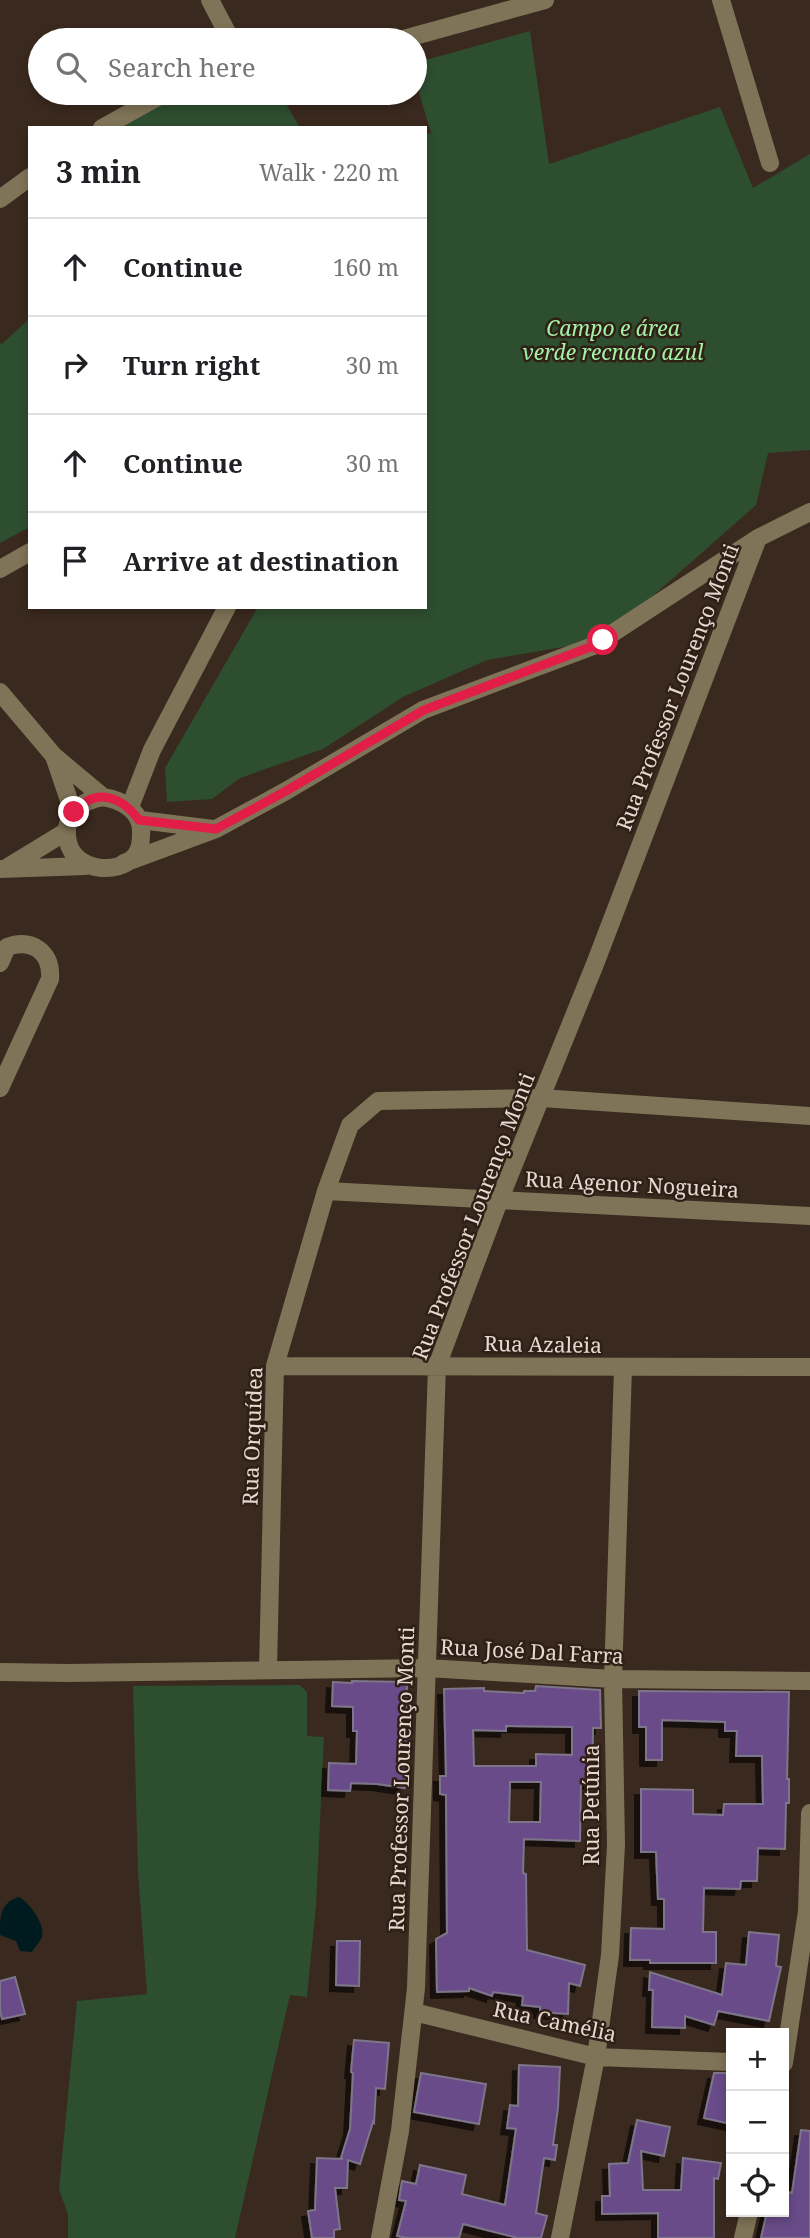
<!DOCTYPE html>
<html lang="en">
<head>
<meta charset="utf-8">
<style>
  body { margin:0; font-family:"Noto Serif",serif; background:#f2f2f2; color:#202124 }
  .controls { position:absolute; right:21px; bottom:21px; display:grid; overflow:hidden; border-radius:0px; box-shadow:0 4px 10px #0003 }
  .controls button { width:63px; height:63px; display:grid; place-items:center; padding:0; border:0; border-bottom:2px solid #e0e0e0; background:#fff; color:#202124; font:35px sans-serif }
  .stop { position:absolute; width:21px; height:21px; margin:-16px; border:5px solid #e11d48; border-radius:50%; background:#fff }
  .stop.end { background:#e11d48; border-color:#fff; box-shadow:0 2px 7px #0008 }
  .list { margin:0; padding:0; list-style:none }
  h2 { display:flex; justify-content:space-between; align-items:center; height:91px; margin:0; padding:0 28px; font-size:30px }
  h2 small { font-size:23px; font-weight:400; color:#757577 }
  .list li { display:grid; grid-template-columns:46px 1fr auto; gap:21px; align-items:center; box-sizing:border-box; height:98px; padding:0 28px; border-top:2px solid #e0e0e0 }
  .list b { display:block; font-size:26px; white-space:nowrap }
  .list em { font-size:23px; font-style:normal; color:#757577 }
  .icon { flex:none; width:38px; height:38px; fill:none; stroke:currentColor; stroke-width:2; stroke-linecap:round; stroke-linejoin:round }
  .map { position:relative; flex:none; width:810px; height:2238px; overflow:hidden }
  .search { position:absolute; background:#fff; box-shadow:0 4px 10px #0003; left:28px; top:28px; width:399px; height:77px; display:flex; align-items:center; gap:18px; box-sizing:border-box; padding:0 24px; border-radius:38px; color:#757577; font-size:26px }
  .panel { position:absolute; background:#fff; box-shadow:0 4px 10px #0003; left:28px; top:126px; width:399px; height:483px; border-radius:0px }
  .map>svg:first-child { display:block }
</style>
</head>
<body>
<div class="map">
<svg width="810" height="2238" viewBox="0 0 810 2238">
  <defs>
    <filter id="shadow"><feDropShadow dx="-6" dy="6" stdDeviation="0" flood-color="#0009"/></filter>
  </defs>
  <rect width="100%" height="100%" fill="#3a291e"/>
  <path fill="#2e4e30" d="M530,31L549,164L720,107L753,188L810,154V450L768,453L756,505L603,640L487,660L403,697L323,749L240,778L212,799L167,802L165,768L258,607H425V135L431,133L415,79V63Z
    M233,93H280L300,128H118L136,109Z
    M30,318V527L0,543V343L2,344Z
    M300,1685L307,1692V1736L324,1737L316,1905L307,1997L290,1995L235,2238H68V2215L59,2189L77,2001L147,1994L138,1872L133,1686Z"/>
  <path fill="#001b20" d="M19,1897C29,1902 46,1925 42,1937C40,1942 35,1947 32,1952L20,1951L16,1941L0,1935C0,1916 0,1903 19,1897Z"/>
  <path fill="#674c88" stroke="#7d7589" stroke-width="2" fill-rule="evenodd" filter="url(#shadow)" d="M352,1681L407,1682L406,1731H409L410,1753L405,1788L377,1784L351,1783L350,1791L328,1790L329,1763L356,1764L357,1731H353V1707L332,1706L333,1682L352,1683Z
    M536,1686L600,1690L601,1728H593L592,1783H581L580,1841L524,1839L523,1873L526,1874L527,1950L585,1965L580,1986L569,1983L568,2014L540,2012V2007L522,2005L523,1996L493,1992L492,1996L469,1988V1991L437,1992L436,1939L447,1933L446,1795L440,1794V1776H446L444,1689L484,1688V1691L524,1693V1691H535ZM506,1726L572,1727V1755L536,1754V1766H474L473,1730L506,1731ZM510,1782H541L540,1822H509Z
    M639,1691L789,1692L787,1779H789V1803H786L785,1849L758,1848L757,1881H741L740,1889L704,1888L703,1932H716V1963H650V1960H630L631,1928L664,1929V1899H658L656,1852H641V1789L693,1790V1814L723,1815L724,1804H763L762,1756H736L737,1731H725V1722L662,1720V1760H646V1727H639Z
    M749,1932L779,1935L776,1966L781,1967L769,2021L718,2011L714,2025L685,2016V2028L652,2027L653,1990H649L650,1972L722,1995L726,1963L746,1965Z
    M337,1941H360L359,1986L336,1985Z
    M15,1977L25,2014L2,2019L0,2010V1981Z
    M354,2040L389,2043L385,2089L376,2088L374,2123L373,2122L360,2164L348,2160L347,2188H335L340,2229L334,2230V2238H312L308,2211L315,2210L317,2158L343,2159L341,2158L350,2129L353,2073L351,2072Z
    M519,2065L560,2067L558,2108L553,2145H557L555,2160L544,2158L536,2213L547,2216L541,2238H518L463,2224L459,2238H407L397,2236L406,2201L399,2200L402,2181L416,2184L420,2165L466,2175L462,2194L505,2205L516,2129L507,2128L510,2105L518,2106Z
    M421,2073L486,2084L479,2124L414,2112Z
    M714,2073H731V2124L704,2118Z
    M637,2120L670,2127L664,2156L641,2151L643,2190H681L683,2158L721,2163L718,2179L714,2178V2238H658V2213L602,2214V2196H610L609,2164L628,2163Z
    M801,2130L810,2131V2238H761L767,2212H784V2191L792,2193Z"/>
  <g fill="none" stroke-linecap="round" stroke-linejoin="round">
    <path stroke="#7f7457" stroke-width="18" d="M210,0L231,40
      M721,0L770,163
      M400,40L545,0
      M102,128L165,93
      M0,199L30,177
      M0,569L30,552
      M0,692L54,756L103,797
      M54,756L73,812
      M103,797C123,800 143,812 141,835C141,842 139,851 135,856C117,876 75,871 68,842C62,817 81,800 103,797Z
      M130,807L152,750L227,607
      M140,820L213,829
      M124,863L216,829L286,791L423,710L593,646L758,538L810,512
      M8,867L67,831
      M0,869L86,866
      M0,963L7,947C32,938 52,952 50,979L0,1088
      M326,1191L810,1216
      M275,1366L810,1367
      M268,1670L275,1366L326,1191L350,1125L378,1101L541,1098L810,1116
      M0,1672L68,1673L427,1668L613,1679L810,1681
      M414,2012L596,2057L731,2062
      M784,2063L807,1911L810,1813
      M380,2238L400,2131L416,1988L437,1366L499,1201L595,964L758,538
      M560,2238L596,2057L610,1955L616,1845L613,1679L623,1368
      M743,2238L749,2212"/>
  </g>
  <g fill="none" stroke-linecap="round" stroke-linejoin="round">
    <path stroke="#e11d48" stroke-width="9" d="M74,812C96,787 121,796 139,820L216,829L286,791L424,710L593,646L603,640"/>
  </g>
  <g text-anchor="middle" dominant-baseline="central" stroke-width="5" stroke-linejoin="round" paint-order="stroke">
    <g font-size="21" font-style="italic" fill="#a3f2a7" stroke="#2f1f15">
      <text x="613" y="328">Campo e área<tspan x="613" dy="24">verde recnato azul</tspan></text>
    </g>
    <g font-size="21" fill="#e5d9d2" stroke="#2f1f15">
      <text transform="translate(677 687) rotate(-69)">Rua Professor Lourenço Monti</text>
      <text transform="translate(632 1184) rotate(3)">Rua Agenor Nogueira</text>
      <text transform="translate(473 1216) rotate(-69)">Rua Professor Lourenço Monti</text>
      <text transform="translate(543 1344) rotate(1)">Rua Azaleia</text>
      <text transform="translate(252 1436) rotate(-88)">Rua Orquídea</text>
      <text transform="translate(532 1651) rotate(3)">Rua José Dal Farra</text>
      <text transform="translate(401 1779) rotate(-88)">Rua Professor Lourenço Monti</text>
      <text transform="translate(591 1805) rotate(-90)">Rua Petúnia</text>
      <text transform="translate(555 2021) rotate(12)">Rua Camélia</text>
    </g>
  </g>
</svg>
<div class="controls">
<button>+</button>
<button>−</button>
<button><svg class="icon" aria-label="locate" viewBox="0 0 24 24"><circle cx="12" cy="12" r="6"/><path d="M12 2v4M12 18v4M2 12h4M18 12h4"/></svg></button>
</div>
<div class="stop" style="left:603px;top:640px"></div>
<div class="stop end" style="left:74px;top:812px"></div>
<div class="search"><svg class="icon" aria-label="search" viewBox="0 0 24 24"><circle cx="10" cy="10" r="6"/><path d="M15 15l6 6"/></svg>Search here</div>
<section class="panel">
<h2>3 min<small>Walk · 220 m</small></h2>
<ul class="list">
<li><svg class="icon" aria-label="ahead" viewBox="0 0 24 24"><path d="M12 20V5M6 11l6-6 6 6"/></svg><div><b>Continue</b></div><em>160 m</em></li>
<li><svg class="icon" aria-label="right" viewBox="0 0 24 24"><path d="M7 20v-9h11M14 6l5 5-5 5"/></svg><div><b>Turn right</b></div><em>30 m</em></li>
<li><svg class="icon" aria-label="ahead" viewBox="0 0 24 24"><path d="M12 20V5M6 11l6-6 6 6"/></svg><div><b>Continue</b></div><em>30 m</em></li>
<li><svg class="icon" aria-label="arrive" viewBox="0 0 24 24"><path d="M6 21V4h12l-3 4 3 4H6"/></svg><div><b>Arrive at destination</b></div></li>
</ul>
</section>
</div>
</body>
</html>
